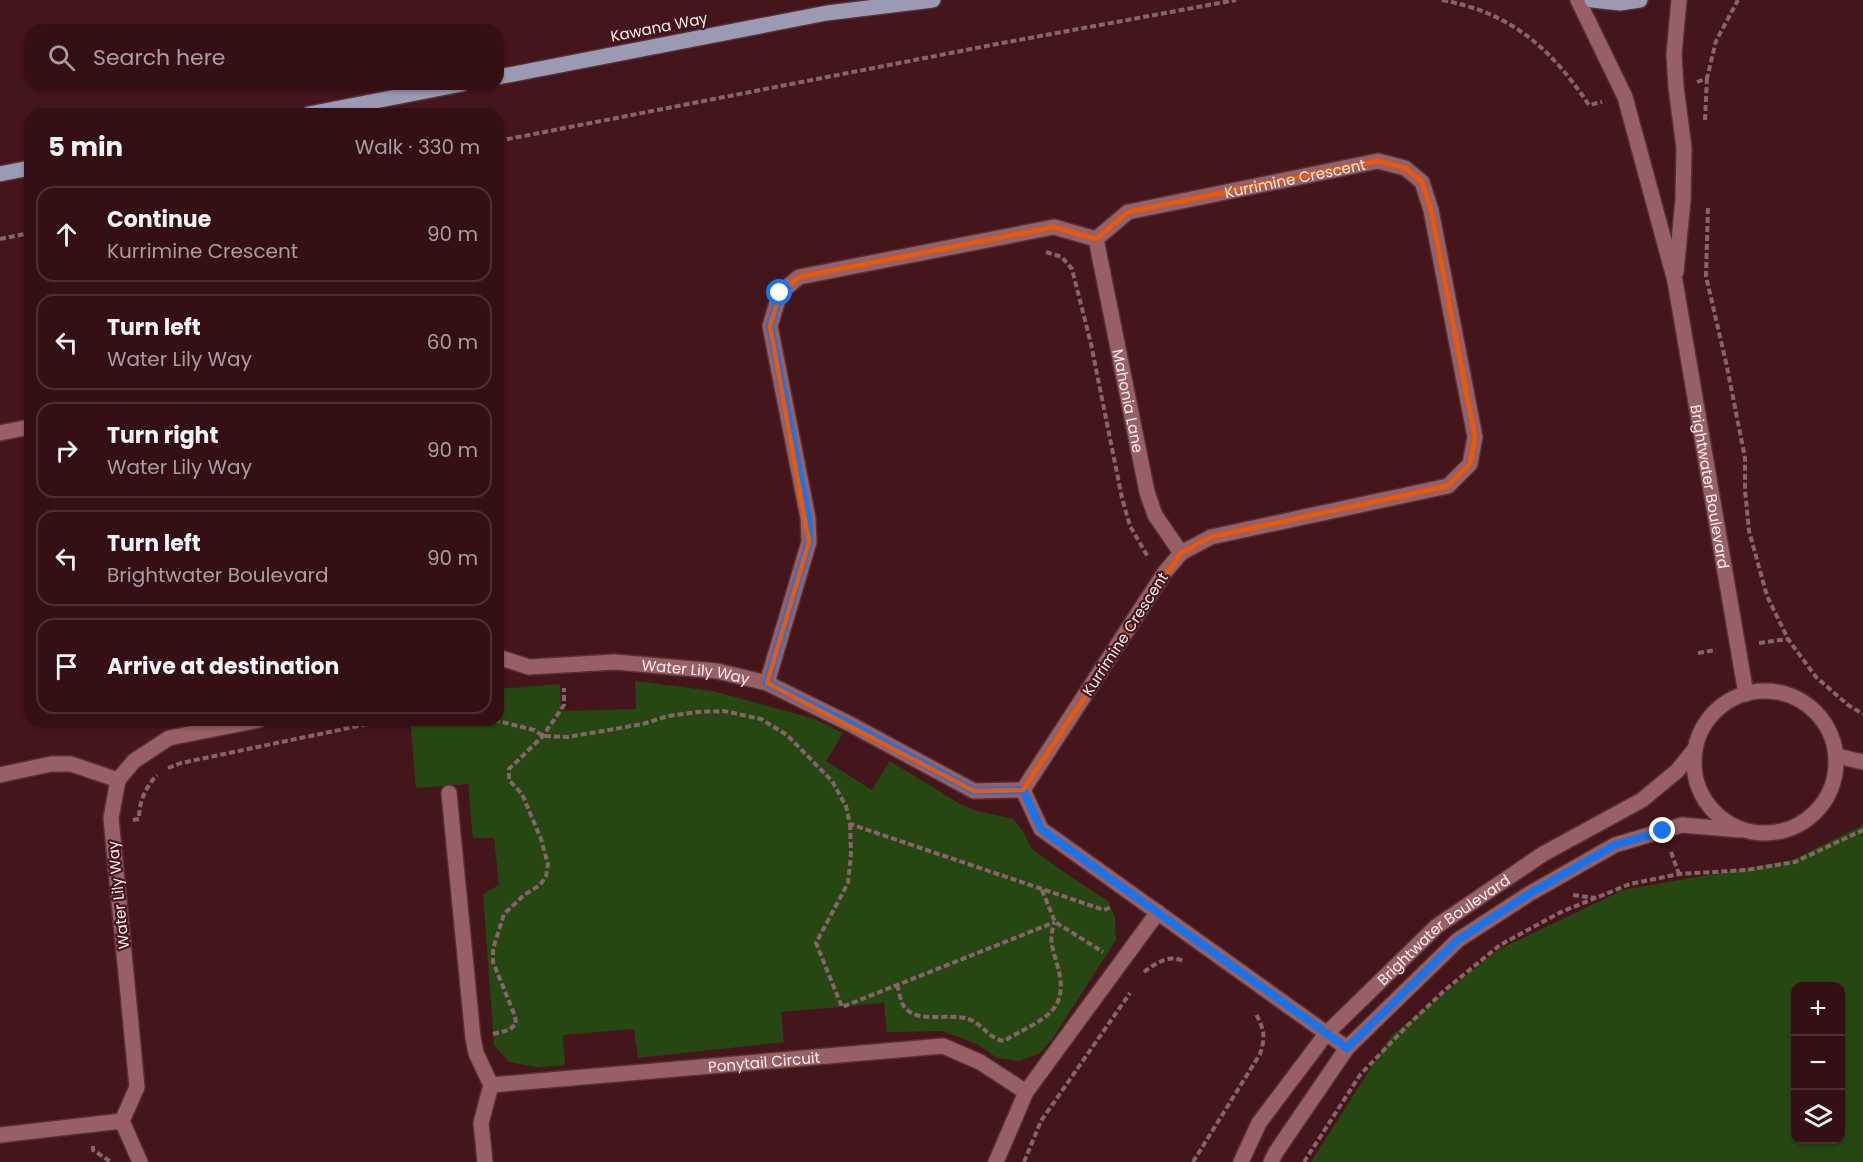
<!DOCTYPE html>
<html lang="en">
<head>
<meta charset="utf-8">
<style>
  body { margin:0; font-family:Poppins,sans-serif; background:#3c191e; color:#f1f3f6 }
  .controls { position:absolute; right:18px; bottom:18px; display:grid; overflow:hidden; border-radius:12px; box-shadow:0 2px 4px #0004 }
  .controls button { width:54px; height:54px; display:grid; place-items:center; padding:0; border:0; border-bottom:2px solid #4e3034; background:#341015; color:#f1f3f6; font:30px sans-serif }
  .stop { position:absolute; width:18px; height:18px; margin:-14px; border:4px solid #1a73e8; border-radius:50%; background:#fff }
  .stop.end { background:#1a73e8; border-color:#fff; box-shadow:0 2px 6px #0008 }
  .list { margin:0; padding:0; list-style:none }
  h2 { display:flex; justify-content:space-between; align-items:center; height:78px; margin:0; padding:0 24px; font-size:26px }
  h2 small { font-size:20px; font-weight:400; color:#a99da0 }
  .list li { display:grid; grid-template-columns:39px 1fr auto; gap:18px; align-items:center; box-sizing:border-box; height:96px; margin:0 12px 12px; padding:0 12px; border:2px solid #4e3034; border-radius:18px }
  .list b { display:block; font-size:22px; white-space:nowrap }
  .list p { margin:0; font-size:20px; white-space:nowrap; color:#a99da0 }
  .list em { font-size:20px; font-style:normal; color:#a99da0 }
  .icon { flex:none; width:33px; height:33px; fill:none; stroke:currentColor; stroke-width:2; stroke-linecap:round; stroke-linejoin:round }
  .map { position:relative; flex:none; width:1863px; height:1162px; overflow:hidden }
  .search { position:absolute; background:#341015; box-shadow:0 2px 4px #0004; left:24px; top:24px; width:480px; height:66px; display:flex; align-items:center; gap:15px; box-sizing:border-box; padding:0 21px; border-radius:18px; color:#a99da0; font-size:22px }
  .panel { position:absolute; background:#341015; box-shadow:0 2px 4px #0004; left:24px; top:108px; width:480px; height:618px; border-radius:18px }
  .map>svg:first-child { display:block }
</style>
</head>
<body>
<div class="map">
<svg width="1863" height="1162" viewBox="0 0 1863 1162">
  <rect width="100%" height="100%" fill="#45151c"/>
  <path fill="#274712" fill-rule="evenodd" d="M635,681L713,691L815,719L843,733L826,761L872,790L890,761L960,804L974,810L1013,819L1023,831L1031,848L1062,871L1108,901L1115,917L1116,940L1053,1038L1040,1053L1020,1061L997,1058L977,1044L942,1031L887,1032L884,1003L781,1012L784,1042L638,1058L634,1029L563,1035L565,1065L538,1067L509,1062L494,1045L483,894L499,885L494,838H473L468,784L416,788L410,720H498V689L560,684L561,711L636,709Z
    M1863,825V1162H1311L1391,1036L1498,950L1623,890L1792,860ZM1840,986V1140H1796V986Z"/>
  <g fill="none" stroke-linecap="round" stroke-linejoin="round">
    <defs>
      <g id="minor">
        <path id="s1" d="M1578,0L1625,97L1675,281L1746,694"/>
        <path id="s2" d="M1096,239L1147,492L1155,515L1181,553"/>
        <path d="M1676,272L1683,200L1684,148L1676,87L1674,54L1679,0"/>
        <path d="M0,433L30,427"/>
        <path id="s3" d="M498,657L529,667L615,662L717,671L767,683L850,724L974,791L1023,790L1041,829L1347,1048"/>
        <path id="s4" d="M767,683L809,542L808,518L770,326L780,293L799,277L1054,227L1096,239L1128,212L1378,161L1405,168L1422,182L1431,210L1475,437L1470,464L1448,486L1211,537L1181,553L1165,572L1023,790"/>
        <circle cx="1765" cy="762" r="71"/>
        <path d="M1837,756L1863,762"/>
        <path d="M0,775L51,764H71L118,780"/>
        <path d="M449,793L473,1038L476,1053L491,1085L481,1123L485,1162"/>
        <path id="s5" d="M491,1085L943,1046L980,1062L1026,1092"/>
        <path d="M0,1135L122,1121"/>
        <path d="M140,1162L122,1121L137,1087L111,818L118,780L134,761L169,738L259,720"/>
        <path d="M996,1162L1026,1092L1158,912"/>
        <path id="s6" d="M1241,1162L1259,1123L1326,1034L1437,926L1543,854L1642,800L1677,771L1695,749"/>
        <path d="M1271,1162L1276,1152L1347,1048L1458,940L1529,894L1615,845L1682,825L1740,830"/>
      </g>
      <path id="major" d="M1592,0L1620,3L1640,0
        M498,77L827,13L933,0
        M309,114L462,84
        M0,174L30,168"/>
    </defs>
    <use href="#minor" stroke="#533034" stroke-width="18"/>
    <use href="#major" stroke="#533034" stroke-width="18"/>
    <path stroke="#876469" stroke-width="4" stroke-dasharray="6 3" stroke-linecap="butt" d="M1442,0C1511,13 1550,47 1589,105L1602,102
      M1697,82L1707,78L1716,41L1738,0
      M1705,120L1707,78
      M498,141L997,44L1236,0
      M1708,208L1706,276L1727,367L1745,458V490L1749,531L1767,596L1788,639L1816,677L1848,705L1863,714
      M0,239L30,233
      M1046,252L1062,257L1072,269L1091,344L1122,498L1130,526L1148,557
      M1759,643L1788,639
      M1698,653L1716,650
      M494,720L534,730L543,736L568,737L643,724L668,716L698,712L724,711L761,719L787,735L832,781L846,806L850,824L1104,910L1111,907
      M168,768L181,763L387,720
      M133,820L139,819C139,802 145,788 157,775
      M850,824L851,854L848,883L816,943L842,1007L1055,922
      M1671,852L1679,874
      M1042,890L1055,922L1103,952
      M1573,895L1596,898
      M1144,972C1156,963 1169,954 1183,961
      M897,985C899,991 900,998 902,1003C913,1026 949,1012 968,1019C982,1023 989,1039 1004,1041C1040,1019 1072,1014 1057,964C1052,946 1049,942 1054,923
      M493,1034L509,1030L516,1024L515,1016L493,962V949L504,914L524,895L540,885L546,876L548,864L541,839L522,794L509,780V769L543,736L564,705V688
      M93,1146V1150L111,1162
      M1024,1162L1041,1121L1130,993
      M1193,1162L1260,1054C1266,1036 1264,1029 1255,1012
      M1304,1162L1360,1075L1407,1026L1445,990L1500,945L1561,912L1630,884L1679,874L1746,870L1795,862L1863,830"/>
    <use href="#minor" stroke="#986064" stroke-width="15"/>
    <use href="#major" stroke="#9b99b4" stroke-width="15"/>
  </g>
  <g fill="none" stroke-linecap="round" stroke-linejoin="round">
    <path stroke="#1a73e8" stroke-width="8" d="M780,293L770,326L808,518L809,542L767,683L850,724L974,791L1023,790L1041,829L1347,1048L1458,940L1529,894L1615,845L1663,831"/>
  </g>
  <path fill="none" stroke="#e8590c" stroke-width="4.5" stroke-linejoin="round" d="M1378,161L1405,168L1422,182L1431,210L1475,437L1470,464L1448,486L1211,537L1181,553L1023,790L974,791L767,683L809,542L770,326L780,293L799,277L1054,227L1096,239L1128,212Z"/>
  <g text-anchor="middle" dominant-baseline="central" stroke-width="4.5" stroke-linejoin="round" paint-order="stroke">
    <g font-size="15" fill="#fbeeee" stroke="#45151c">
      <text transform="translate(659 27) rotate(-11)">Kawana Way</text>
      <text stroke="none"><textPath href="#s4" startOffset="942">Kurrimine Crescent</textPath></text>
      <text stroke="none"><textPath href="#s2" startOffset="165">Mahonia Lane</textPath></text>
      <text stroke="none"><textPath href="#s1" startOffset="507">Brightwater Boulevard</textPath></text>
      <text transform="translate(1125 634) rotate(-57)">Kurrimine Crescent</text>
      <text stroke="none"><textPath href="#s3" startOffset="200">Water Lily Way</textPath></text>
      <text transform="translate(118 895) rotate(-96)">Water Lily Way</text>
      <text stroke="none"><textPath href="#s6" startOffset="312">Brightwater Boulevard</textPath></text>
      <text stroke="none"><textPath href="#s5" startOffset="274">Ponytail Circuit</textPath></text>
    </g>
  </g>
</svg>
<div class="controls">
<button>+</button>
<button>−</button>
<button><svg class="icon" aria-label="layers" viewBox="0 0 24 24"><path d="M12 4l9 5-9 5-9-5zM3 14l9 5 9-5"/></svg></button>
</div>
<div class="stop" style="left:780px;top:293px"></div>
<div class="stop end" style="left:1663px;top:831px"></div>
<div class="search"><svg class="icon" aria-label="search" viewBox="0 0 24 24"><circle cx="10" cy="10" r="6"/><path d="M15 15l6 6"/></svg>Search here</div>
<section class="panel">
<h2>5 min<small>Walk · 330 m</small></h2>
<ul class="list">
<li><svg class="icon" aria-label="ahead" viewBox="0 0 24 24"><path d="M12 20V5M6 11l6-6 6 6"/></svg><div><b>Continue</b><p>Kurrimine Crescent</p></div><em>90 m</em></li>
<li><svg class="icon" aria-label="left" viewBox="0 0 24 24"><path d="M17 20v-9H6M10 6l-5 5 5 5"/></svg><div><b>Turn left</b><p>Water Lily Way</p></div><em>60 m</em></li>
<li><svg class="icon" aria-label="right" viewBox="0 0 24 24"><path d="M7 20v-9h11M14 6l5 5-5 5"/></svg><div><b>Turn right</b><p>Water Lily Way</p></div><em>90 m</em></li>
<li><svg class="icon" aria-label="left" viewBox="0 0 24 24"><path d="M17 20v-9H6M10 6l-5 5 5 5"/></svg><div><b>Turn left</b><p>Brightwater Boulevard</p></div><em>90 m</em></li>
<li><svg class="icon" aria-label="arrive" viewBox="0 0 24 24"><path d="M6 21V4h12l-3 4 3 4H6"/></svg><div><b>Arrive at destination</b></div></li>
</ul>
</section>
</div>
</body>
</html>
